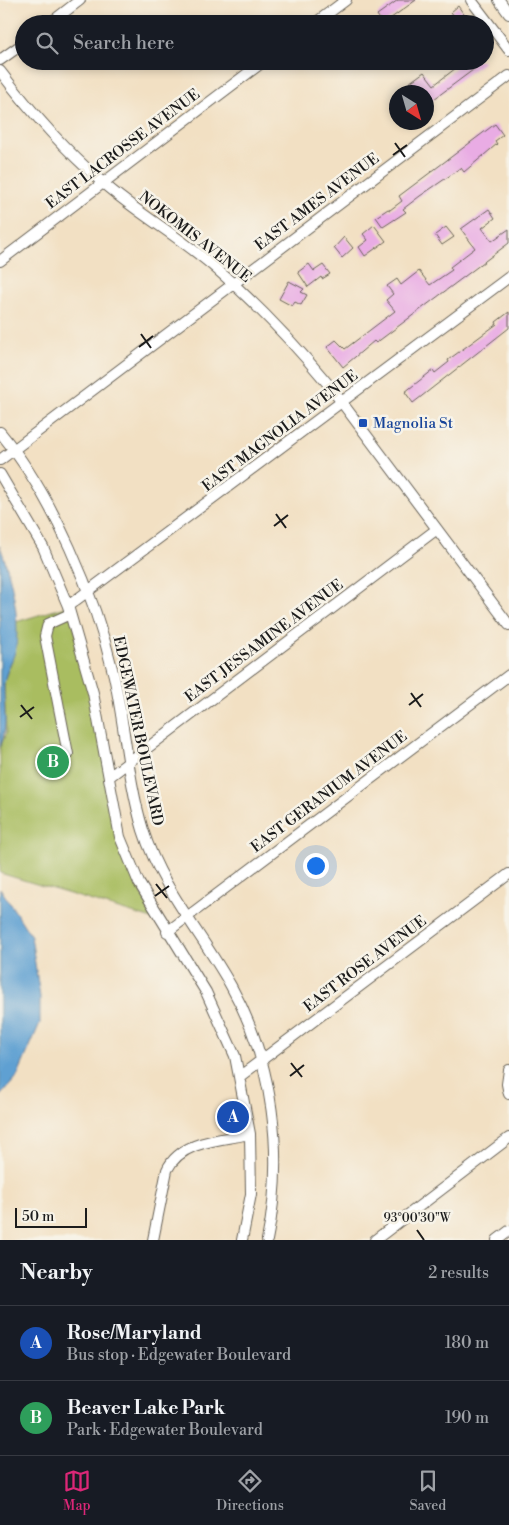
<!DOCTYPE html>
<html lang="en">
<head>
<meta charset="utf-8">
<style>
  body { margin:0; font-family:"Libre Bodoni",serif; background:#242831; color:#f1f3f6 }
  .compass { position:absolute; left:389px; top:85px; width:45px; height:45px; border-radius:50%; background:#171b24; box-shadow:0 2px 8px #0003; rotate:143deg }
  .scale { position:absolute; left:15px; bottom:12px; width:72px; box-sizing:border-box; padding-left:5px; border:2px solid #1c1c1c; border-top:0; font-size:14px; line-height:18px; white-space:nowrap; color:#1c1c1c; -webkit-text-stroke:4px #f7f3e8; paint-order:stroke }
  .you { position:absolute; left:315px; top:865px; width:18px; height:18px; margin:-12px; border:4px solid #fff; border-radius:50%; background:#1a73e8; box-shadow:0 0 0 8px #1a73e833 }
  .badge { display:grid; place-items:center; width:32px; height:32px; border-radius:50%; background:#db2777; color:#fff; font-size:16px; font-weight:700 }
  .pin { position:absolute; translate:-50% -50%; border:2px solid #fff; box-shadow:0 1px 5px #0006 }
  .list { margin:0; padding:0; list-style:none }
  h2 { display:flex; justify-content:space-between; align-items:center; height:65px; margin:0; padding:0 20px; font-size:21px }
  h2 small { font-size:16px; font-weight:400; color:#9ea1a6 }
  .list li { display:grid; grid-template-columns:32px 1fr auto; gap:15px; align-items:center; box-sizing:border-box; height:75px; padding:0 20px; border-top:1px solid #363941 }
  .list b { display:block; font-size:19px; white-space:nowrap }
  .list p { margin:0; font-size:16px; white-space:nowrap; color:#9ea1a6 }
  .list em { font-size:16px; font-style:normal; color:#9ea1a6 }
  .icon { flex:none; width:28px; height:28px; fill:none; stroke:currentColor; stroke-width:2; stroke-linecap:round; stroke-linejoin:round }
  .map { position:relative; flex:none; width:509px; height:1240px; overflow:hidden }
  .search { position:absolute; background:#171b24; box-shadow:0 2px 8px #0003; left:15px; right:15px; top:15px; height:55px; display:flex; align-items:center; gap:12px; box-sizing:border-box; padding:0 18px; border-radius:28px; color:#9ea1a6; font-size:19px }
  .sheet { height:215px; background:#171b24 }
  nav { display:flex; justify-content:space-around; align-items:center; box-sizing:border-box; height:70px; border-top:1px solid #363941; background:#171b24; font-size:14px; color:#9ea1a6 }
  nav a { display:grid; justify-items:center; gap:2px }
  nav .on { color:#db2777 }
  .map>svg:first-child { display:block }
</style>
</head>
<body>
<div class="map">
<svg width="509" height="1240" viewBox="0 0 509 1240">
  <rect width="100%" height="100%" fill="#f7f3e8"/>
  <filter id="ink" filterUnits="userSpaceOnUse"><feTurbulence type="fractalNoise" baseFrequency=".02" numOctaves="2"/><feDisplacementMap in="SourceGraphic" scale="10" xChannelSelector="R" yChannelSelector="G"/><feConvolveMatrix kernelMatrix="1 2 1 2 8 2 1 2 1" color-interpolation-filters="sRGB"/></filter>
  <filter id="wash" filterUnits="userSpaceOnUse"><feTurbulence type="fractalNoise" baseFrequency=".0096" numOctaves="4" result="noise"/><feDisplacementMap in="SourceGraphic" scale="20" xChannelSelector="R" yChannelSelector="G"/><feGaussianBlur stdDeviation="1.12" result="paint"/><feColorMatrix in="noise" values="0 0 0 0 0 0 0 0 0 0 0 0 0 0 0 0 0 1.4 0 .05"/><feComposite in="paint" operator="in"/></filter>
  <g filter="url(#wash)">
    <rect width="100%" height="100%" fill="#f2e0c3"/>
    <path fill="#a9bd61" stroke="#626c3e" d="M68,606L93,693L120,837L152,919L0,873V748L6,733L4,682L16,648V622Z"/>
    <path fill="#5ea0d2" stroke="#3d5e77" d="M0,546C11,576 20,615 16,647C14,660 5,671 4,684C3,707 9,724 0,748Z
      M0,888L31,936L40,997V1023L17,1077L0,1096Z"/>
    <g id="blocks">
      <path fill="#e9ace4" d="M398,0H416L383,24L377,15Z
        M458,6L468,20L464,24H450L456,19L451,12Z
        M451,61H485L426,105V92H405L413,87L409,83L424,72L434,85L456,68Z
        M495,124L503,135L495,141L497,144L464,172L461,168L420,196L403,209L406,212L383,227L376,217L388,209L390,210L402,201L399,196Z
        M489,209L495,218L482,228L492,241L509,229V243L376,343L374,341L343,367L327,347L336,340L345,349L395,311L386,300L393,294L387,286L397,279L401,285L419,271L430,285L452,270L450,267L475,248L461,229Z
        M374,225L386,241L365,256L359,247L368,240L363,234Z
        M446,227L454,237L442,245L435,235Z
        M344,237L353,248L342,258L334,248Z
        M309,264L314,271L323,265L330,274L322,279L321,277L308,287L298,272Z
        M289,281L304,289L301,292L307,295L301,305L295,302L292,306L279,299Z
        M509,312V328L413,403L405,392L433,370L435,373L449,362L448,360L497,324L496,322Z"/>
    </g>
  </g>
  <g filter="url(#ink)">
    <use href="#blocks" fill-opacity="0" stroke="#676156" stroke-width="1"/>
    <g fill="none" stroke-linecap="round" stroke-linejoin="round">
      <defs>
        <path id="minor" d="M471,0L509,50
          M499,0L509,14
          M49,24L80,0
          M314,24L346,0
          M0,60L24,43
          M0,71C31,112 64,149 103,183C137,213 177,235 212,265C254,301 292,341 328,384L509,625
          M0,261L264,61
          M0,432C53,496 95,595 114,676C125,727 128,780 143,830C161,888 202,934 231,986C273,1061 285,1156 267,1240
          M0,460L509,76
          M0,474L43,547L68,606L93,693L120,837L139,883L206,992L235,1056L250,1134L251,1194L242,1240
          M68,606L509,277
          M68,754L45,636L48,624L70,614
          M109,777L437,529
          M167,932L509,675
          M509,1070L507,1084L509,1094
          M239,1077L509,874
          M153,1240L167,1170C181,1140 222,1140 250,1134
          M375,1240L509,1138
          M497,1240L509,1231"/>
      </defs>
      <use href="#minor" stroke="#676156" stroke-width="12"/>
      <use href="#minor" stroke="#fff" stroke-width="10"/>
    </g>
  </g>
  <path fill="none" stroke="#1c1c1c" stroke-width="2" d="M395,143L405,157M393,155L407,145M141,334L151,348M139,347L153,336M276,514L286,528M274,526L288,515M411,693L421,707M21,705L32,719M409,705L423,694M20,717L34,707M156,884L167,898M155,896L169,886M291,1063L302,1077M290,1076L304,1065M417,1230L424,1240"/>
  <rect fill="#1a4fb4" stroke="#f7f3e8" stroke-width="2" x="358" y="418" width="10" height="10" rx="2.5"/>
  <g text-anchor="middle" dominant-baseline="central" stroke-width="5" stroke-linejoin="round" paint-order="stroke">
    <g font-size="15" fill="#1c1c1c" stroke="#f7f3e8">
      <text transform="translate(123 149) rotate(-37)">EAST LACROSSE AVENUE</text>
      <text transform="translate(317 202) rotate(-37)">EAST AMES AVENUE</text>
      <text transform="translate(195 237) rotate(38)">NOKOMIS AVENUE</text>
      <text transform="translate(280 431) rotate(-37)">EAST MAGNOLIA AVENUE</text>
      <text transform="translate(264 641) rotate(-37)">EAST JESSAMINE AVENUE</text>
      <text transform="translate(138 731) rotate(78)">EDGEWATER BOULEVARD</text>
      <text transform="translate(329 792) rotate(-37)">EAST GERANIUM AVENUE</text>
      <text transform="translate(365 964) rotate(-37)">EAST ROSE AVENUE</text>
    </g>
    <g font-size="15" fill="#164399" stroke="#f7f3e8" text-anchor="start">
      <text x="373" y="423">Magnolia St</text>
    </g>
  </g>
  <g font-size="12" text-anchor="middle" fill="#1c1c1c" stroke="#f7f3e8" stroke-width="5" stroke-linejoin="round" paint-order="stroke">
    <text x="417" y="1222">93°00'30"W</text>
  </g>
</svg>
<svg class="compass" viewBox="-18 -18 36 36"><path d="M0-13l5 13h-10z" fill="#e53935"/><path d="M0 13l5-13h-10z" fill="#9ea1a6"/></svg>
<div class="scale">50 m</div>
<div class="you"></div>
<div class="pin badge" style="left:233px;top:1117px;background:#1a4fb4">A</div>
<div class="pin badge" style="left:53px;top:762px;background:#2e9e5b">B</div>
<div class="search"><svg class="icon" aria-label="search" viewBox="0 0 24 24"><circle cx="10" cy="10" r="6"/><path d="M15 15l6 6"/></svg>Search here</div>
</div>
<section class="sheet">
<h2>Nearby<small>2 results</small></h2>
<ul class="list">
<li><span class="badge" style="background:#1a4fb4">A</span><div><b>Rose/Maryland</b><p>Bus stop · Edgewater Boulevard</p></div><em>180 m</em></li>
<li><span class="badge" style="background:#2e9e5b">B</span><div><b>Beaver Lake Park</b><p>Park · Edgewater Boulevard</p></div><em>190 m</em></li>
</ul>
</section>
<nav>
<a class="on"><svg class="icon" aria-label="map" viewBox="0 0 24 24"><path d="M3 6l6-2 6 2 6-2v14l-6 2-6-2-6 2zM9 4v14M15 6v14"/></svg>Map</a>
<a><svg class="icon" aria-label="directions" viewBox="0 0 24 24"><path d="M12 3l9 9-9 9-9-9zM9 14v-3h6M13 9l2 2-2 2"/></svg>Directions</a>
<a><svg class="icon" aria-label="saved" viewBox="0 0 24 24"><path d="M7 4h10v16l-5-4-5 4z"/></svg>Saved</a>
</nav>
</body>
</html>
